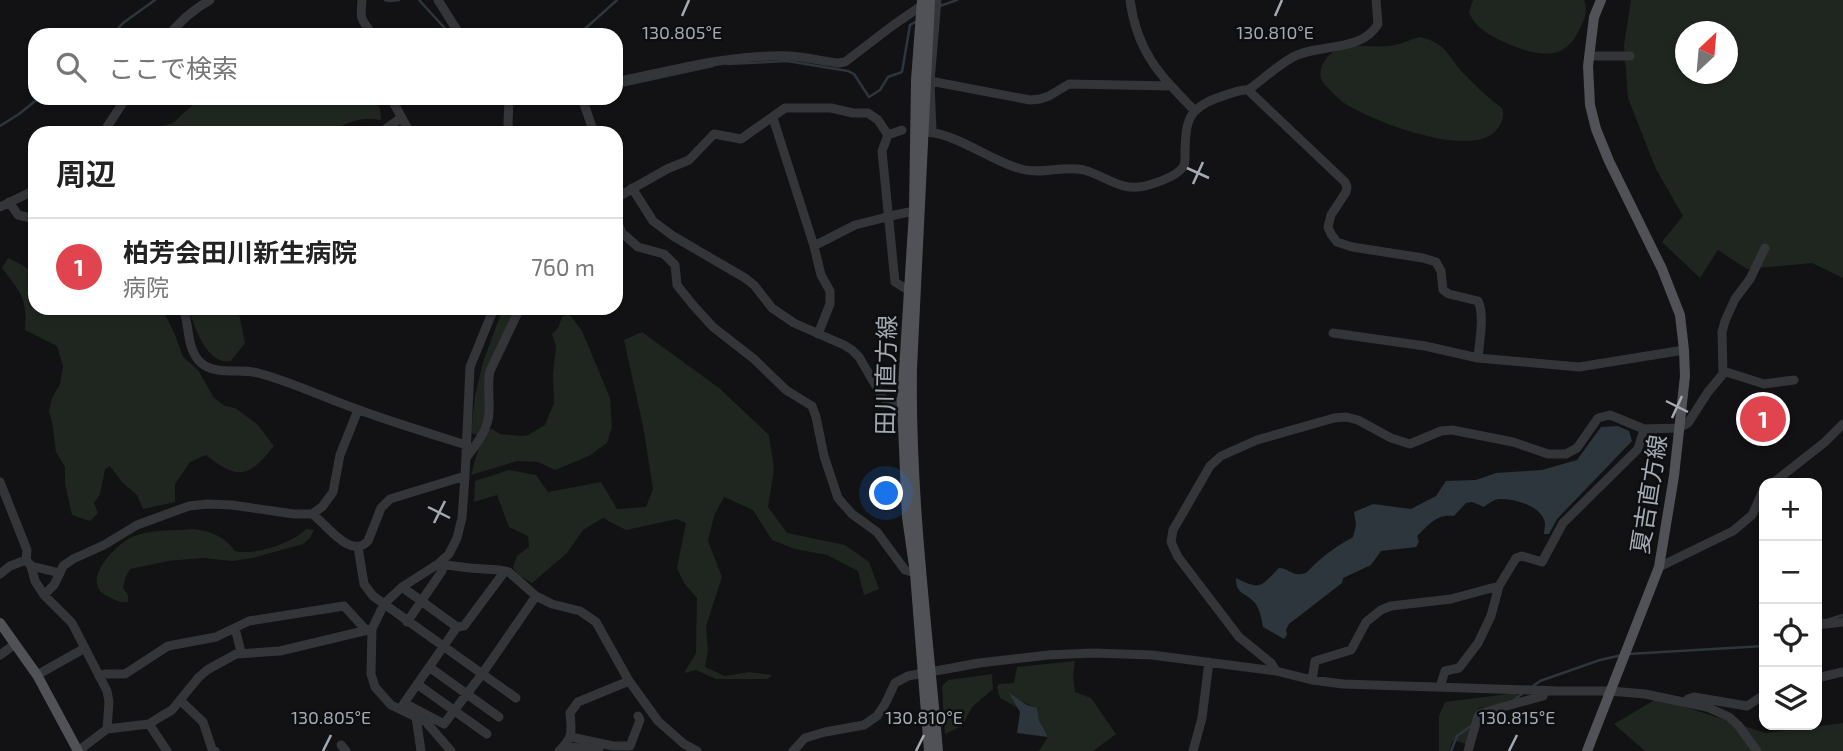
<!DOCTYPE html>
<html lang="ja">
<head>
<meta charset="utf-8">
<style>
  body { margin:0; font-family:"Exo 2","Noto Sans JP",sans-serif; background:#f2f2f2; color:#222 }
  .controls { position:absolute; right:21px; bottom:21px; display:grid; overflow:hidden; border-radius:14px; box-shadow:0 2px 5px #0004 }
  .controls button { width:63px; height:63px; display:grid; place-items:center; padding:0; border:0; border-bottom:2px solid #e0e0e0; background:#fff; color:#222; font:35px sans-serif }
  .compass { position:absolute; left:1675px; top:21px; width:63px; height:63px; border-radius:50%; background:#fff; box-shadow:0 2px 5px #0004; rotate:26deg }
  .you { position:absolute; left:887px; top:494px; width:24px; height:24px; margin:-18px; border:5px solid #fff; border-radius:50%; background:#1a73e8; box-shadow:0 0 0 10px #1a73e833 }
  .badge { display:grid; place-items:center; width:46px; height:46px; border-radius:50%; background:#7c5a2a; color:#fff; font-size:23px; font-weight:700 }
  .pin { position:absolute; translate:-50% -50%; border:4px solid #fff; box-shadow:0 2px 7px #0006 }
  .list { margin:0; padding:0; list-style:none }
  h2 { display:flex; justify-content:space-between; align-items:center; height:91px; margin:0; padding:0 28px; font-size:30px }
  h2 small { font-size:23px; font-weight:400; color:#767676 }
  .list li { display:grid; grid-template-columns:46px 1fr auto; gap:21px; align-items:center; box-sizing:border-box; height:98px; padding:0 28px; border-top:2px solid #e0e0e0 }
  .list b { display:block; font-size:26px; white-space:nowrap }
  .list p { margin:0; font-size:23px; white-space:nowrap; color:#767676 }
  .list em { font-size:23px; font-style:normal; color:#767676 }
  .icon { flex:none; width:38px; height:38px; fill:none; stroke:currentColor; stroke-width:2; stroke-linecap:round; stroke-linejoin:round }
  .map { position:relative; flex:none; width:1843px; height:751px; overflow:hidden }
  .search { position:absolute; background:#fff; box-shadow:0 2px 5px #0004; left:28px; top:28px; width:595px; height:77px; display:flex; align-items:center; gap:18px; box-sizing:border-box; padding:0 24px; border-radius:21px; color:#767676; font-size:26px }
  .panel { position:absolute; background:#fff; box-shadow:0 2px 5px #0004; left:28px; top:126px; width:595px; height:189px; border-radius:21px }
  .map>svg:first-child { display:block }
</style>
</head>
<body>
<div class="map">
<svg width="1843" height="751" viewBox="0 0 1843 751">
  <rect width="100%" height="100%" fill="#121214"/>
  <path fill="#1f261f" fill-rule="evenodd" d="M1473,0H1584C1588,9 1585,18 1581,26C1576,37 1571,46 1560,51C1541,61 1493,40 1478,26C1474,22 1471,17 1469,12Z
    M1631,0H1843V278L1812,263L1747,269L1718,250L1700,278L1662,242L1683,216L1656,169L1628,98L1624,45ZM1686,32H1728V74H1686Z
    M1419,37C1446,41 1449,59 1466,76C1475,85 1484,94 1494,102C1494,102 1501,107 1502,108C1505,115 1502,123 1498,128C1475,162 1372,121 1344,103C1337,98 1332,91 1325,85C1320,78 1319,74 1322,66C1333,39 1366,48 1389,46C1399,45 1409,40 1419,37Z
    M200,98H375L380,109L381,120C361,117 347,121 331,133H151L162,126L173,123Z
    M8,258C38,271 35,277 35,308H162L175,335L183,357L198,370L214,398L225,406L235,408L257,424L274,446C249,477 239,481 206,455L190,462L175,484V502L143,509L137,495L122,482L110,466L105,469L100,494L94,503L98,513L90,521L72,515L65,484V467L56,452L52,422L49,411L52,398L60,384L63,366L57,346L25,330C28,299 20,292 2,268Z
    M188,308H238L245,343L231,361C227,361 223,362 220,360C203,354 194,324 188,308Z
    M503,308H517L488,371L487,413L477,435L471,433L475,396L483,362Z
    M569,314L582,331L610,398L612,427L607,443L589,456L555,470L538,462L517,461L471,475L482,436L486,429H492L500,434L522,436L528,435L545,425L554,403L553,374L556,346L552,334L558,328L562,317Z
    M642,332L719,388L769,435L774,469L768,507L787,533L845,545L869,562L879,589L864,595L858,571L827,555L795,549L772,540L753,510L724,497L714,516L708,541L722,577L706,626L708,651L705,667L725,676L749,672L772,675L768,679H716L696,670L684,673L696,653L697,598L684,583L677,568L686,523L677,519L626,530L603,518L583,530L567,553L532,583L520,576L513,568L517,556L529,547L528,536L509,527L497,495L474,502L475,481L509,470L536,475L548,492L601,482L617,509L646,507L653,489L643,426L624,340Z
    M193,529C211,531 224,536 235,551C254,556 293,543 306,529L314,530L310,538L303,544L252,558L233,561L203,558L168,561L130,569L125,578L123,588L128,595V602C119,603 116,600 107,596C79,582 115,545 132,537C150,529 173,531 193,529Z
    M1075,661L1073,677L1075,692L1091,698L1116,734L1093,751H1039L1048,737L1039,720L1037,709L1009,694L1018,708L1000,698L997,687L999,684L1014,683L1017,667Z
    M992,674L993,689L972,707L962,726L945,734L942,686L948,680Z
    M1516,693L1521,700L1478,708L1466,744L1453,740L1449,751H1439V716L1445,702Z
    M1658,698L1765,733L1843,723V751H1645L1614,724Z"/>
  <path fill="#2c363c" d="M1618,426L1629,431L1632,441L1557,519L1549,534H1544C1544,531 1545,527 1545,523C1542,506 1514,498 1499,499C1493,500 1489,503 1484,507L1472,502L1466,503L1454,516C1436,514 1430,524 1417,536L1419,542L1416,547L1381,551L1371,565L1343,578L1342,583L1289,624L1286,630L1287,635L1284,639L1263,627C1261,617 1260,607 1252,600C1243,592 1236,593 1236,578C1261,591 1261,586 1279,568C1288,568 1293,576 1301,574C1306,574 1308,571 1311,568C1324,555 1337,546 1353,537L1356,525L1354,512L1373,504L1411,509L1436,496L1446,481L1476,480L1496,473L1542,470L1577,460L1601,427Z
    M1008,692L1027,705L1037,708L1039,720L1048,737L1017,733L1020,712Z"/>
  <g fill="none" stroke-linecap="round" stroke-linejoin="round">
    <path stroke="#2c363c" stroke-width="2.5" d="M385,0L390,1L399,0
      M419,0L451,35
      M940,6L957,0
      M112,35L123,23L155,0
      M578,35L617,0
      M727,64L787,61L848,71L854,74L869,97L880,90L888,77L902,72L910,25L917,21
      M616,87L713,66
      M0,126L19,114L39,98
      M1817,620H1827L1843,615
      M1628,654L1764,646
      M1533,686L1540,681L1600,660L1622,655
      M1513,701L1524,692
      M1480,721L1493,714
      M1451,751L1457,736L1471,726"/>
    <path stroke="#343539" stroke-width="9" d="M362,0C360,20 361,19 373,35
      M438,0L460,35
      M1130,0C1137,52 1159,74 1194,110
      M169,35C181,20 194,9 210,0
      M1589,56H1630
      M930,81L1030,100L1040,99L1049,96L1069,84L1171,86
      M616,82C673,70 731,54 789,56C806,57 822,61 838,63L845,62L892,26L921,6
      M1248,90L1345,182L1347,187L1346,192L1331,215L1328,227L1331,234L1337,242L1352,247L1423,258L1436,262L1441,271L1443,290L1449,294L1478,301C1485,314 1479,344 1478,358
      M391,98L410,133
      M509,98L508,124L510,133
      M582,98L594,133
      M773,118L814,246L821,275L830,291V304L818,334
      M927,132C958,134 992,162 1021,169C1042,175 1063,165 1084,170C1106,176 1121,192 1145,186C1156,183 1176,177 1183,167C1186,163 1185,157 1185,152C1186,122 1187,109 1217,98C1227,95 1238,89 1248,90C1262,80 1277,66 1293,57C1319,43 1361,53 1378,24L1376,0
      M932,132L930,81L937,0
      M103,133L126,98
      M380,133L401,118
      M888,135L882,151L895,282L908,290
      M632,188L653,221L673,236L745,278L754,285L772,308L794,323L844,345L852,350L859,357L883,398L888,402H902
      M616,198L667,169L689,160L714,134L741,139L785,108H831L853,113H868L878,120L888,135L902,130
      M9,202L18,215L35,219
      M0,207L35,190
      M895,215L914,211
      M616,219L622,233L638,247L664,254L675,265L677,285L693,305L713,327L754,359L786,390L812,406L816,417L824,456L838,498L852,514L877,532L905,570L915,573
      M814,246L855,225L883,218
      M183,308C190,326 186,349 201,363C217,376 240,368 258,373C289,381 323,397 354,408C391,422 429,433 466,445
      M1333,333L1425,346L1478,358L1579,367L1684,350
      M1723,371L1764,384L1794,380
      M466,458C476,445 489,428 489,412C490,398 487,384 490,371L520,308
      M0,482L27,550L26,560L31,566L35,581L44,595L72,623L107,691L109,702L107,729
      M1773,483L1825,442L1843,424
      M312,514L322,507L333,492L340,455L358,410
      M358,547L364,584L373,596L516,698
      M438,564L470,568L499,570L509,572L536,596L552,604L580,611L596,622L629,681L658,721L684,744L697,751
      M31,566L60,573L63,566L73,559L104,545L137,525L189,506L208,504L232,505L294,514H312C327,524 350,560 368,541L381,508L390,499L465,476
      M1659,567L1733,531L1752,515L1764,489
      M0,574L10,566L26,560
      M402,587L457,627
      M44,595L54,585L60,573
      M407,622L442,571
      M1817,625L1843,622
      M235,628L241,652
      M0,655L15,644
      M429,667L499,717
      M1276,671L1271,663L1239,637L1178,557L1171,542L1173,530L1210,466L1221,456L1257,440L1334,418L1346,417L1358,420L1391,438L1410,444L1441,431L1452,430L1513,442L1548,454H1566L1577,448L1598,418L1610,415L1644,429L1679,428L1688,423L1708,392L1723,374L1722,332L1725,321L1735,299L1750,279L1765,248
      M37,675L85,648
      M99,676L105,674H125L168,646L216,637L249,621L344,606L365,629
      M1817,678L1843,672
      M1312,680L1315,661L1351,650L1366,622L1381,610L1391,606L1451,599L1499,586
      M417,684L487,734
      M1440,687L1445,671L1459,668L1478,643L1491,616L1499,586L1516,558L1522,556L1542,562L1563,523L1638,449L1644,429
      M180,700L203,722L212,749L215,751
      M1686,702L1688,699L1694,697L1747,706L1764,695
      M404,703L444,724L482,674L536,596
      M402,706L457,627L464,626L505,571
      M416,717L421,751
      M149,724L167,751
      M571,737L613,746H630L640,720L638,716
      M341,745L346,751
      M564,746L599,751
      M78,751L107,729L149,724L160,717L172,710L198,678L207,670L236,654L280,651L372,629
      M451,751L426,722L391,705L375,687L371,674L372,629L384,604L402,587L438,564L449,554L457,538L462,518L465,476L470,367L494,308
      M559,751C573,737 572,733 570,713L578,702L629,681
      M793,751L805,738L825,732L864,725L877,716L885,704L895,683L908,676L979,663L1048,655L1093,653L1152,655L1276,671L1312,680L1343,684L1560,691H1610L1645,694L1707,707L1729,717L1738,725L1757,751
      M1193,751L1202,718L1209,662
      M1468,751L1478,716L1481,713L1543,696L1545,691"/>
    <path stroke="#505258" stroke-width="10" d="M922,0L916,80L914,211L902,402L907,517L915,573L929,751
      M930,0L912,368C910,496 927,624 938,751
      M0,623L37,675L78,751
      M1587,751L1659,567L1674,476L1685,376L1684,350L1680,315L1662,269L1609,161L1596,129L1590,105L1588,66L1594,17L1601,0"/>
    <path stroke="#343539" stroke-width="9" d="M883,218L895,215"/>
  </g>
  <path fill="none" stroke="#a4aab4" stroke-width="2.5" d="M682,16L689,0M1275,16L1282,0M1187,168L1209,178M1193,184L1203,162M1666,401L1688,412M1672,418L1682,396M428,507L450,518M434,523L445,501M323,751L331,735M916,751L924,735M1509,751L1517,735"/>
  <g text-anchor="middle" dominant-baseline="central" stroke-width="5" stroke-linejoin="round" paint-order="stroke">
    <g font-size="24" fill="#a4aab4" stroke="#0d0e0f">
      <text transform="translate(885 375) rotate(-89)">田川直方線</text>
      <text transform="translate(1648 494) rotate(-81)">夏吉直方線</text>
    </g>
  </g>
  <g font-size="18" text-anchor="middle" fill="#a4aab4" stroke="#0d0e0f" stroke-width="5" stroke-linejoin="round" paint-order="stroke">
    <text x="682" y="39">130.805°E</text>
    <text x="1275" y="39">130.810°E</text>
    <text x="331" y="724">130.805°E</text>
    <text x="924" y="724">130.810°E</text>
    <text x="1517" y="724">130.815°E</text>
  </g>
</svg>
<div class="controls">
<button>+</button>
<button>−</button>
<button><svg class="icon" aria-label="locate" viewBox="0 0 24 24"><circle cx="12" cy="12" r="6"/><path d="M12 2v4M12 18v4M2 12h4M18 12h4"/></svg></button>
<button><svg class="icon" aria-label="layers" viewBox="0 0 24 24"><path d="M12 4l9 5-9 5-9-5zM3 14l9 5 9-5"/></svg></button>
</div>
<svg class="compass" viewBox="-18 -18 36 36"><path d="M0-13l5 13h-10z" fill="#e53935"/><path d="M0 13l5-13h-10z" fill="#767676"/></svg>
<div class="you"></div>
<div class="pin badge" style="left:1763px;top:419px;background:#e0444e">1</div>
<div class="search"><svg class="icon" aria-label="search" viewBox="0 0 24 24"><circle cx="10" cy="10" r="6"/><path d="M15 15l6 6"/></svg>ここで検索</div>
<section class="panel">
<h2>周辺<small></small></h2>
<ul class="list">
<li><span class="badge" style="background:#e0444e">1</span><div><b>柏芳会田川新生病院</b><p>病院</p></div><em>760 m</em></li>
</ul>
</section>
</div>
</body>
</html>
